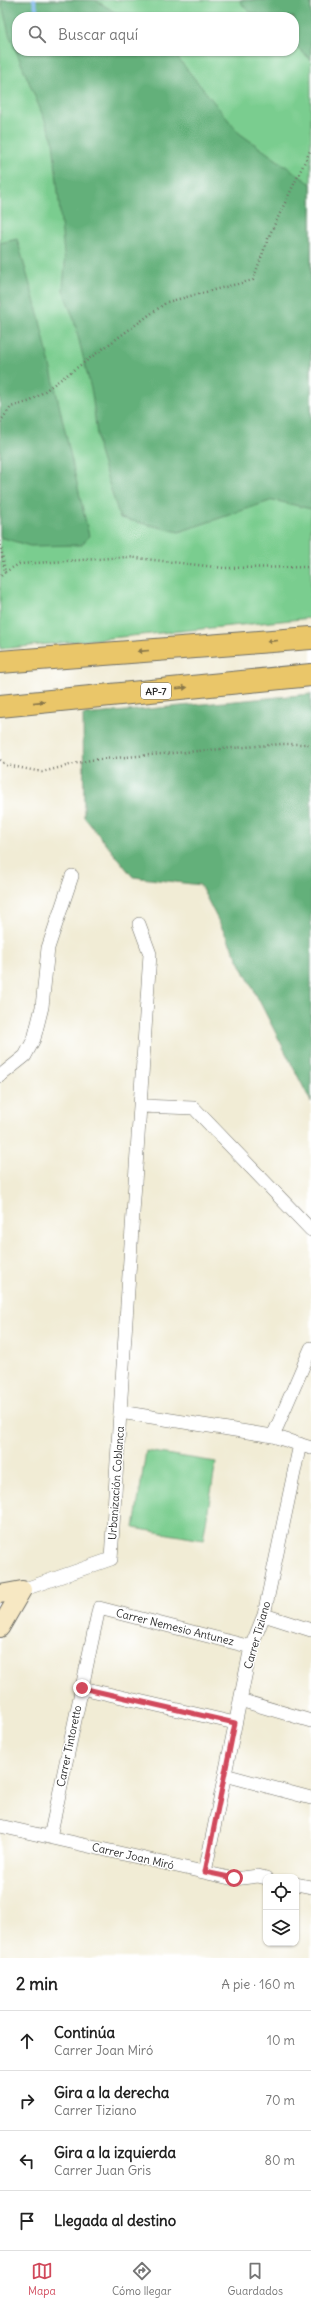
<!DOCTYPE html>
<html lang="es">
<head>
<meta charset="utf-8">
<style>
  body { margin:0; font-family:Delius,sans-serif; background:#f2f2f2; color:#222 }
  .controls { position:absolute; right:12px; bottom:12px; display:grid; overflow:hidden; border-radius:8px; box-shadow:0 1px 3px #0004 }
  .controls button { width:36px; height:36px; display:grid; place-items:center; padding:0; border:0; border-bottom:1px solid #e0e0e0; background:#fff; color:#222; font:20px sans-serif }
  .stop { position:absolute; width:12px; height:12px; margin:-9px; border:3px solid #d1495b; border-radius:50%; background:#fff }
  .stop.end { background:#d1495b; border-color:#fff; box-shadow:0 1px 4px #0008 }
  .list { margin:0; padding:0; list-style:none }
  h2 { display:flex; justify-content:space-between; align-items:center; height:52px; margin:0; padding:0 16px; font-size:17px }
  h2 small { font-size:13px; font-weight:400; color:#767676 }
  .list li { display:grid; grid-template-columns:26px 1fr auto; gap:12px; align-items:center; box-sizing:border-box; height:60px; padding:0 16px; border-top:1px solid #e0e0e0 }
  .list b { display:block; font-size:15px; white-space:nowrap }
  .list p { margin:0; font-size:13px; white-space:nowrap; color:#767676 }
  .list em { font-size:13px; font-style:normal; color:#767676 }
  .icon { flex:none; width:22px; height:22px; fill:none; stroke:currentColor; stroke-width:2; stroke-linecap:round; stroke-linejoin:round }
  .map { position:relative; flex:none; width:311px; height:1958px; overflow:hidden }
  .search { position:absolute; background:#fff; box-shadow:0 1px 3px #0004; left:12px; right:12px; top:12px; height:44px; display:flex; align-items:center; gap:10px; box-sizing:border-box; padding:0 14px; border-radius:16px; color:#767676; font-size:15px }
  .sheet { height:292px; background:#fff }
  nav { display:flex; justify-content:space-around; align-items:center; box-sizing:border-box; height:56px; border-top:1px solid #e0e0e0; background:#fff; font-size:11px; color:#767676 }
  nav a { display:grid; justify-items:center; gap:2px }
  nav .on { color:#d1495b }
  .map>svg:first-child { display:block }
</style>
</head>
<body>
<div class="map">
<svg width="311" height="1958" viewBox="0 0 311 1958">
  <rect width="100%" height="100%" fill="#fff"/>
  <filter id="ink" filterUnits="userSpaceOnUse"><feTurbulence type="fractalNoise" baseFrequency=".025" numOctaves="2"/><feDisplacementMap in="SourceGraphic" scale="8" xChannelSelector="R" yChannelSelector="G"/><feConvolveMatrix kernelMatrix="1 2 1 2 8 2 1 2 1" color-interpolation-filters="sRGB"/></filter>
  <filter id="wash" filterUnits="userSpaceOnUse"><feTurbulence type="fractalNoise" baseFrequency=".012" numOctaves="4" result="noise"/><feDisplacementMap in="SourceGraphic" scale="16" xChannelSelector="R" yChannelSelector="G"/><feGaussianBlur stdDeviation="0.9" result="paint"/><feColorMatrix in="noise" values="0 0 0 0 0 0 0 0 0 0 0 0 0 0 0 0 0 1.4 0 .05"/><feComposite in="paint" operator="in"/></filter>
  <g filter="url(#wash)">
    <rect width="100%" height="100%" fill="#f1ecd5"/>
    <path fill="#7acd8f" stroke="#527c5d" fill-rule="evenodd" d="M0,0H311V618L0,649ZM17,17H294V51H17Z
      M146,1451L216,1462L203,1540L134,1528Z"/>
    <path fill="#63b07a" stroke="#476e52" d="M1,0H95L123,17H17V51H172L239,133L311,184V509L273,500L179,532L120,518L99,452L92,393L74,320L63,290L65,265L53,140L9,34Z
      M240,0H311V60L294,44V17C275,17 249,21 240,0Z
      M17,239L39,317L89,536L82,545L30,546L0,537V243Z
      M311,694V1102L200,885L133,877L84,817L83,715Z"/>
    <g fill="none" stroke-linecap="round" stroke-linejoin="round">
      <path stroke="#82b9f2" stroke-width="4" d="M34,0L36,8"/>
    </g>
  </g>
  <g filter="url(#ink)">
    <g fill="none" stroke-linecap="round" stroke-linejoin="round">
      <defs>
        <path id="street" d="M139,924L150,954L140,1106
          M0,1076L25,1056L34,1039L42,1007L48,948L72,876
          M120,1412L140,1106L194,1108L311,1230
          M273,1436L311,1348
          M22,1590L111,1559L120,1412L273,1436L311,1448
          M264,1615L311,1630
          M82,1688L235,1723
          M240,1700L311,1721
          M225,1775L311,1798
          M0,1826L234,1879L258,1876L266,1878
          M50,1837L99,1608L251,1647
          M205,1872L251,1647L264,1615L300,1444
          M296,1884L311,1887"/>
        <path id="secondary" d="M0,1594L22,1590
          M0,1628L22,1590"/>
        <path id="highway" d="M0,662L311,638
          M0,706L311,675"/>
      </defs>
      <use href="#street" stroke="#706f66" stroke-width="14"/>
      <use href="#secondary" stroke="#706f66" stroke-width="20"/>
      <use href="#highway" stroke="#706f66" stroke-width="24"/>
      <path stroke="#706f66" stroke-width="2.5" stroke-dasharray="1 3" stroke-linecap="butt" d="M0,422L11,407L31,401L167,302L253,280L269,236L311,149
        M0,541L5,572L0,577
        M5,572L19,564L128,557L224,568L311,567
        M0,760L6,765L42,772L90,760L281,744H311"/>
      <use href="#street" stroke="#fff" stroke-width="13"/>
      <use href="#secondary" stroke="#f7e8c3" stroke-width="18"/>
      <use href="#highway" stroke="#eac669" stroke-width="22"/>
    </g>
    <defs><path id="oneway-solid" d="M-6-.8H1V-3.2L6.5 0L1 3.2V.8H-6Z"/></defs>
    <g fill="#8a784a">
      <use href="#oneway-solid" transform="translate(272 641) rotate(175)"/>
      <use href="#oneway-solid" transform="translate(143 651) rotate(175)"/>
      <use href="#oneway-solid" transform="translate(182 688) rotate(-6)"/>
      <use href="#oneway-solid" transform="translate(39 702) rotate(-6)"/>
    </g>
  </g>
  <g fill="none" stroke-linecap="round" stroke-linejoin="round" filter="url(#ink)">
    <path stroke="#d1495b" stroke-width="5" d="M82,1688L235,1723L205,1872L234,1878"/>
  </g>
  <g text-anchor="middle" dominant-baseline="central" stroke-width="3" stroke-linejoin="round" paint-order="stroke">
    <rect fill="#fff" stroke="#6b6b6b" stroke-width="1" x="141" y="683" width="30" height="16" rx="3"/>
    <g font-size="10" font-weight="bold" fill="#2b2b2b">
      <text x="156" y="691">AP-7</text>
    </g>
    <g font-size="11" fill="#2b2b2b" stroke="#fff">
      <text transform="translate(116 1483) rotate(-86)">Urbanización Coblanca</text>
      <text transform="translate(175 1627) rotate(14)">Carrer Nemesio Antunez</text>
      <text transform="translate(257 1635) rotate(-74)">Carrer Tiziano</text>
      <text transform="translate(69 1746) rotate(-78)">Carrer Tintoretto</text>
      <text transform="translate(133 1856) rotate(13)">Carrer Joan Miró</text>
    </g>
  </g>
</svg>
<div class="controls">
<button><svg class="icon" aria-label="locate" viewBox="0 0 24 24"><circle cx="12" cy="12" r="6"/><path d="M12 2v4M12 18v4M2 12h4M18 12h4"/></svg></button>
<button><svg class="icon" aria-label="layers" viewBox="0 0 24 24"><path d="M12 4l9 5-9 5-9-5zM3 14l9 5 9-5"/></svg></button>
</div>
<div class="stop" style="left:234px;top:1878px"></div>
<div class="stop end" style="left:82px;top:1688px"></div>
<div class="search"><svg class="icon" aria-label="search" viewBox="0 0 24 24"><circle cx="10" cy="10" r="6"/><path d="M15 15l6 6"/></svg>Buscar aquí</div>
</div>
<section class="sheet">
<h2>2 min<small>A pie · 160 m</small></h2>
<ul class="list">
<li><svg class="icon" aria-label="ahead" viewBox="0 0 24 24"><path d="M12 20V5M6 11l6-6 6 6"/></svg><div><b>Continúa</b><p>Carrer Joan Miró</p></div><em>10 m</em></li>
<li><svg class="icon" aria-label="right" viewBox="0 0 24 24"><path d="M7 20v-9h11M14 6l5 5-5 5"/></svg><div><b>Gira a la derecha</b><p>Carrer Tiziano</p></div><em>70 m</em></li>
<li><svg class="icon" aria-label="left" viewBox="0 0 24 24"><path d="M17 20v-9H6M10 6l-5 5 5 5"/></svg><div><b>Gira a la izquierda</b><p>Carrer Juan Gris</p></div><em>80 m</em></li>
<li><svg class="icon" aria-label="arrive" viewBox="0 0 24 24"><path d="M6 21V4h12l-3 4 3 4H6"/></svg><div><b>Llegada al destino</b></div></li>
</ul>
</section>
<nav>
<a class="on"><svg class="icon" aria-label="map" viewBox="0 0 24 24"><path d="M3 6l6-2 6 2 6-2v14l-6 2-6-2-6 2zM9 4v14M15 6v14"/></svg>Mapa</a>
<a><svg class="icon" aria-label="directions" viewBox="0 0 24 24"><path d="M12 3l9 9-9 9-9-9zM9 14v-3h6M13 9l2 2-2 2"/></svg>Cómo llegar</a>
<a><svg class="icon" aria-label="saved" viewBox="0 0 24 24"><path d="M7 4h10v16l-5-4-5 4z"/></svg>Guardados</a>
</nav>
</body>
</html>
